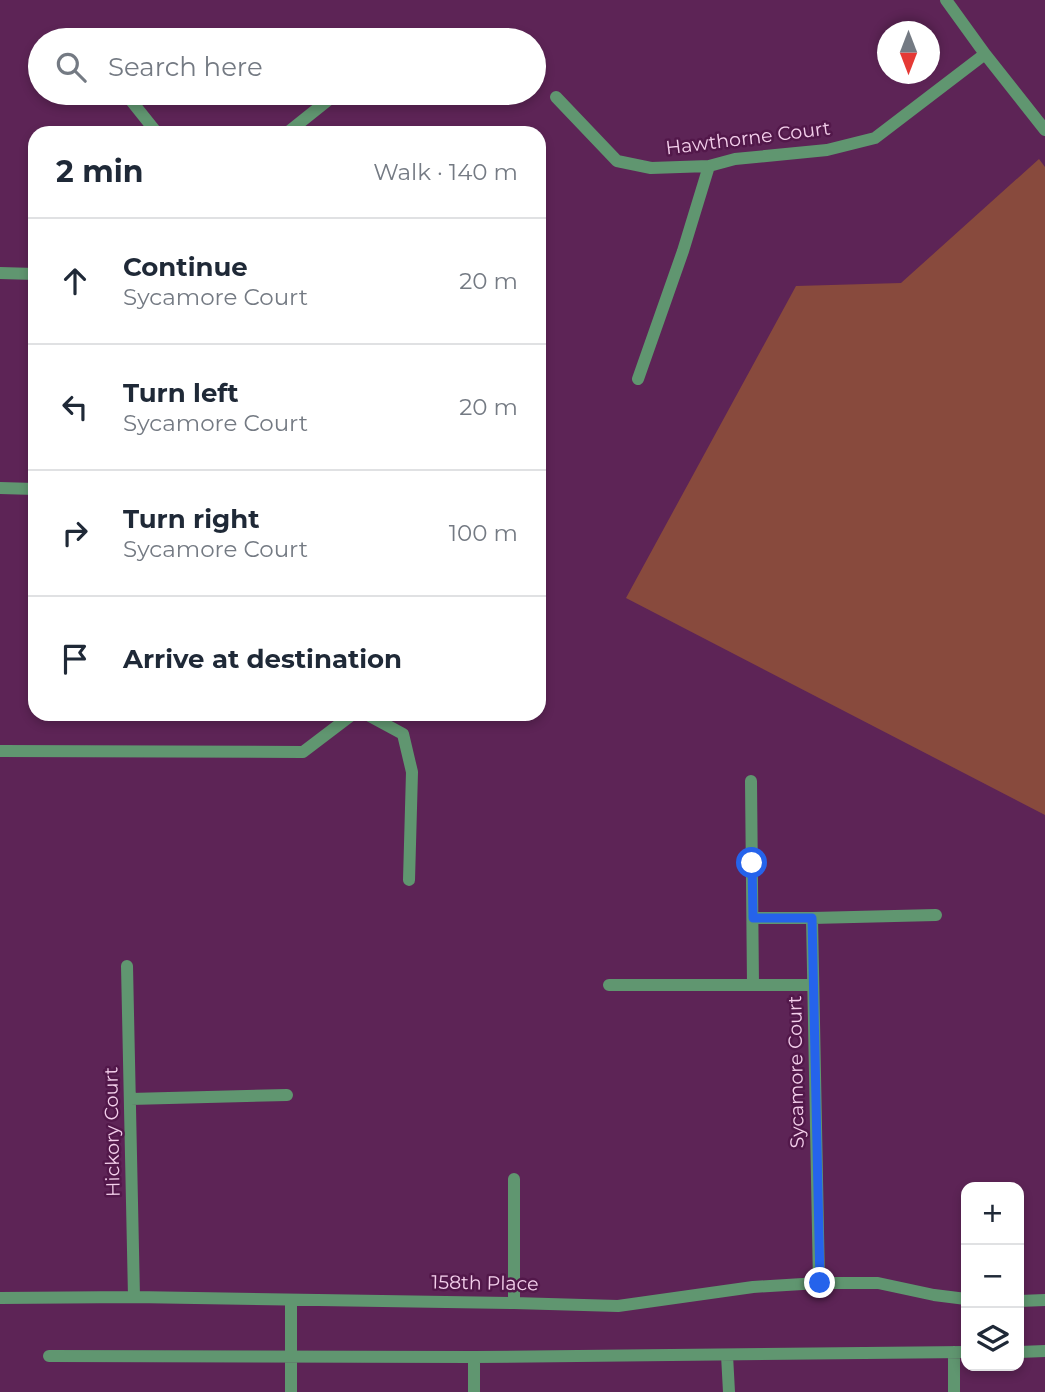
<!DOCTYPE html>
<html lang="en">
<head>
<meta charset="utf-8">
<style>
  body { margin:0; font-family:Montserrat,sans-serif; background:#f6f6f7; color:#1f2937 }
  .controls { position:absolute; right:21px; bottom:21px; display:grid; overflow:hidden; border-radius:14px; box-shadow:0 4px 10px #0003 }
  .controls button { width:63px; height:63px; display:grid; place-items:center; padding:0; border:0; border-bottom:2px solid #e0e1e3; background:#fff; color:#1f2937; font:35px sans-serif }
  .compass { position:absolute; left:877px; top:21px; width:63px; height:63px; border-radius:50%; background:#fff; box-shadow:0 4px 10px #0003; rotate:180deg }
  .stop { position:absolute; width:21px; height:21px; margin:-16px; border:5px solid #2563eb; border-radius:50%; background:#fff }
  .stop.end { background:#2563eb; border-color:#fff; box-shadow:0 2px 7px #0008 }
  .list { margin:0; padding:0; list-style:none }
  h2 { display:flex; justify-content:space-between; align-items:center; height:91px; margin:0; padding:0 28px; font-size:30px }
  h2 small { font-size:23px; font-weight:400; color:#747a83 }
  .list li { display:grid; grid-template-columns:46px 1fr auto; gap:21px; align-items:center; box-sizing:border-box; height:126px; padding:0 28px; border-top:2px solid #e0e1e3 }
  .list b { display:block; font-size:26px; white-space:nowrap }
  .list p { margin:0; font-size:23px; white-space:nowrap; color:#747a83 }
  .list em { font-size:23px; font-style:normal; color:#747a83 }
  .icon { flex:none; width:38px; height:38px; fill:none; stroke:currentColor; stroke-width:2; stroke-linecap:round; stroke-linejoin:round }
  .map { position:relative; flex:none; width:1045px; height:1392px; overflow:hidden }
  .search { position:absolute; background:#fff; box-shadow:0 4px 10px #0003; left:28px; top:28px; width:518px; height:77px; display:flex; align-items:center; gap:18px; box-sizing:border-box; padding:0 24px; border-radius:38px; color:#747a83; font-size:26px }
  .panel { position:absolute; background:#fff; box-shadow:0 4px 10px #0003; left:28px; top:126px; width:518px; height:595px; border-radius:21px }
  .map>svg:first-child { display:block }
</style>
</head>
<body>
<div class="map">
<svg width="1045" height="1392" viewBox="0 0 1045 1392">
  <rect width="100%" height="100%" fill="#5d2456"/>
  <path fill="#884a3d" d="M1039,159L1045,167V815L626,598L796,286L901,283Z"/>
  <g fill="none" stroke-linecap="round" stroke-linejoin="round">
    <path stroke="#609670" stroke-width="12" d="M946,0L985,54L1045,130
      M125,93L157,133
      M556,97L617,161L651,168L709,166L735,159L827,150L875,138L985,54
      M287,133L337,93
      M0,273L35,274
      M638,379L683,251L709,166
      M0,488L35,489
      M366,714L403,734L412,772L409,880
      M0,751L303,752L353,714
      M751,781L753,985
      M753,918H812L819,1283
      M812,918L936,915
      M127,966L134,1297
      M609,985H813
      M130,1099L287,1095
      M0,1298L134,1297L514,1303L618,1306L753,1287L819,1283H878L934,1295L966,1299
      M291,1300V1392
      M1019,1301L1045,1300
      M514,1303V1179
      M954,1352V1392
      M1019,1352L1045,1351
      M727,1355L729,1392
      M49,1356L474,1357L966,1352
      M474,1357V1392"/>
  </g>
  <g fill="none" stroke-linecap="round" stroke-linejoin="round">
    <path stroke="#2563eb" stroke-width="9" d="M752,863L753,918H812L820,1283"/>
  </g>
  <g text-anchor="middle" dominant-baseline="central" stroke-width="5" stroke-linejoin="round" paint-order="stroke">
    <g font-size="19" fill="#f3cfeb" stroke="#52184a">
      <text transform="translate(748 138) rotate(-7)">Hawthorne Court</text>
      <text transform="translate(796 1072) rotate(-91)">Sycamore Court</text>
      <text transform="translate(112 1132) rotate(-91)">Hickory Court</text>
      <text transform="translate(485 1283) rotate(1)">158th Place</text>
    </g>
  </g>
</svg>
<div class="controls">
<button>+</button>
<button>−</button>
<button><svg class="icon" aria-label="layers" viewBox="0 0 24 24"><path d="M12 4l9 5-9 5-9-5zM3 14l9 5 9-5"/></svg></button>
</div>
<svg class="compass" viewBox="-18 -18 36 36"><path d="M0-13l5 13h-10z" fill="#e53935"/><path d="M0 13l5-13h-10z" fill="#747a83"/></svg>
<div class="stop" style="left:752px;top:863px"></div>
<div class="stop end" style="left:820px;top:1283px"></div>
<div class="search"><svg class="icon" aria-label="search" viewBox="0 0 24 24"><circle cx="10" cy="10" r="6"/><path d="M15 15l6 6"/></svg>Search here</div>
<section class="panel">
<h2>2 min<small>Walk · 140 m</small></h2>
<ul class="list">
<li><svg class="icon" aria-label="ahead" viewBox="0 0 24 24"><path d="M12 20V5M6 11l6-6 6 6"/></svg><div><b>Continue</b><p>Sycamore Court</p></div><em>20 m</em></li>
<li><svg class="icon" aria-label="left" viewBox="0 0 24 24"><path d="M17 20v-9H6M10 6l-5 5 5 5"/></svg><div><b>Turn left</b><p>Sycamore Court</p></div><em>20 m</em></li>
<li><svg class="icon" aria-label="right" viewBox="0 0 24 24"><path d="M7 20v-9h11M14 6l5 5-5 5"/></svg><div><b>Turn right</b><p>Sycamore Court</p></div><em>100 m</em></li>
<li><svg class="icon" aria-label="arrive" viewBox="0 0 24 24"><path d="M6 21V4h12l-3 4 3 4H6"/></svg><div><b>Arrive at destination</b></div></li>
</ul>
</section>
</div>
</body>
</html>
